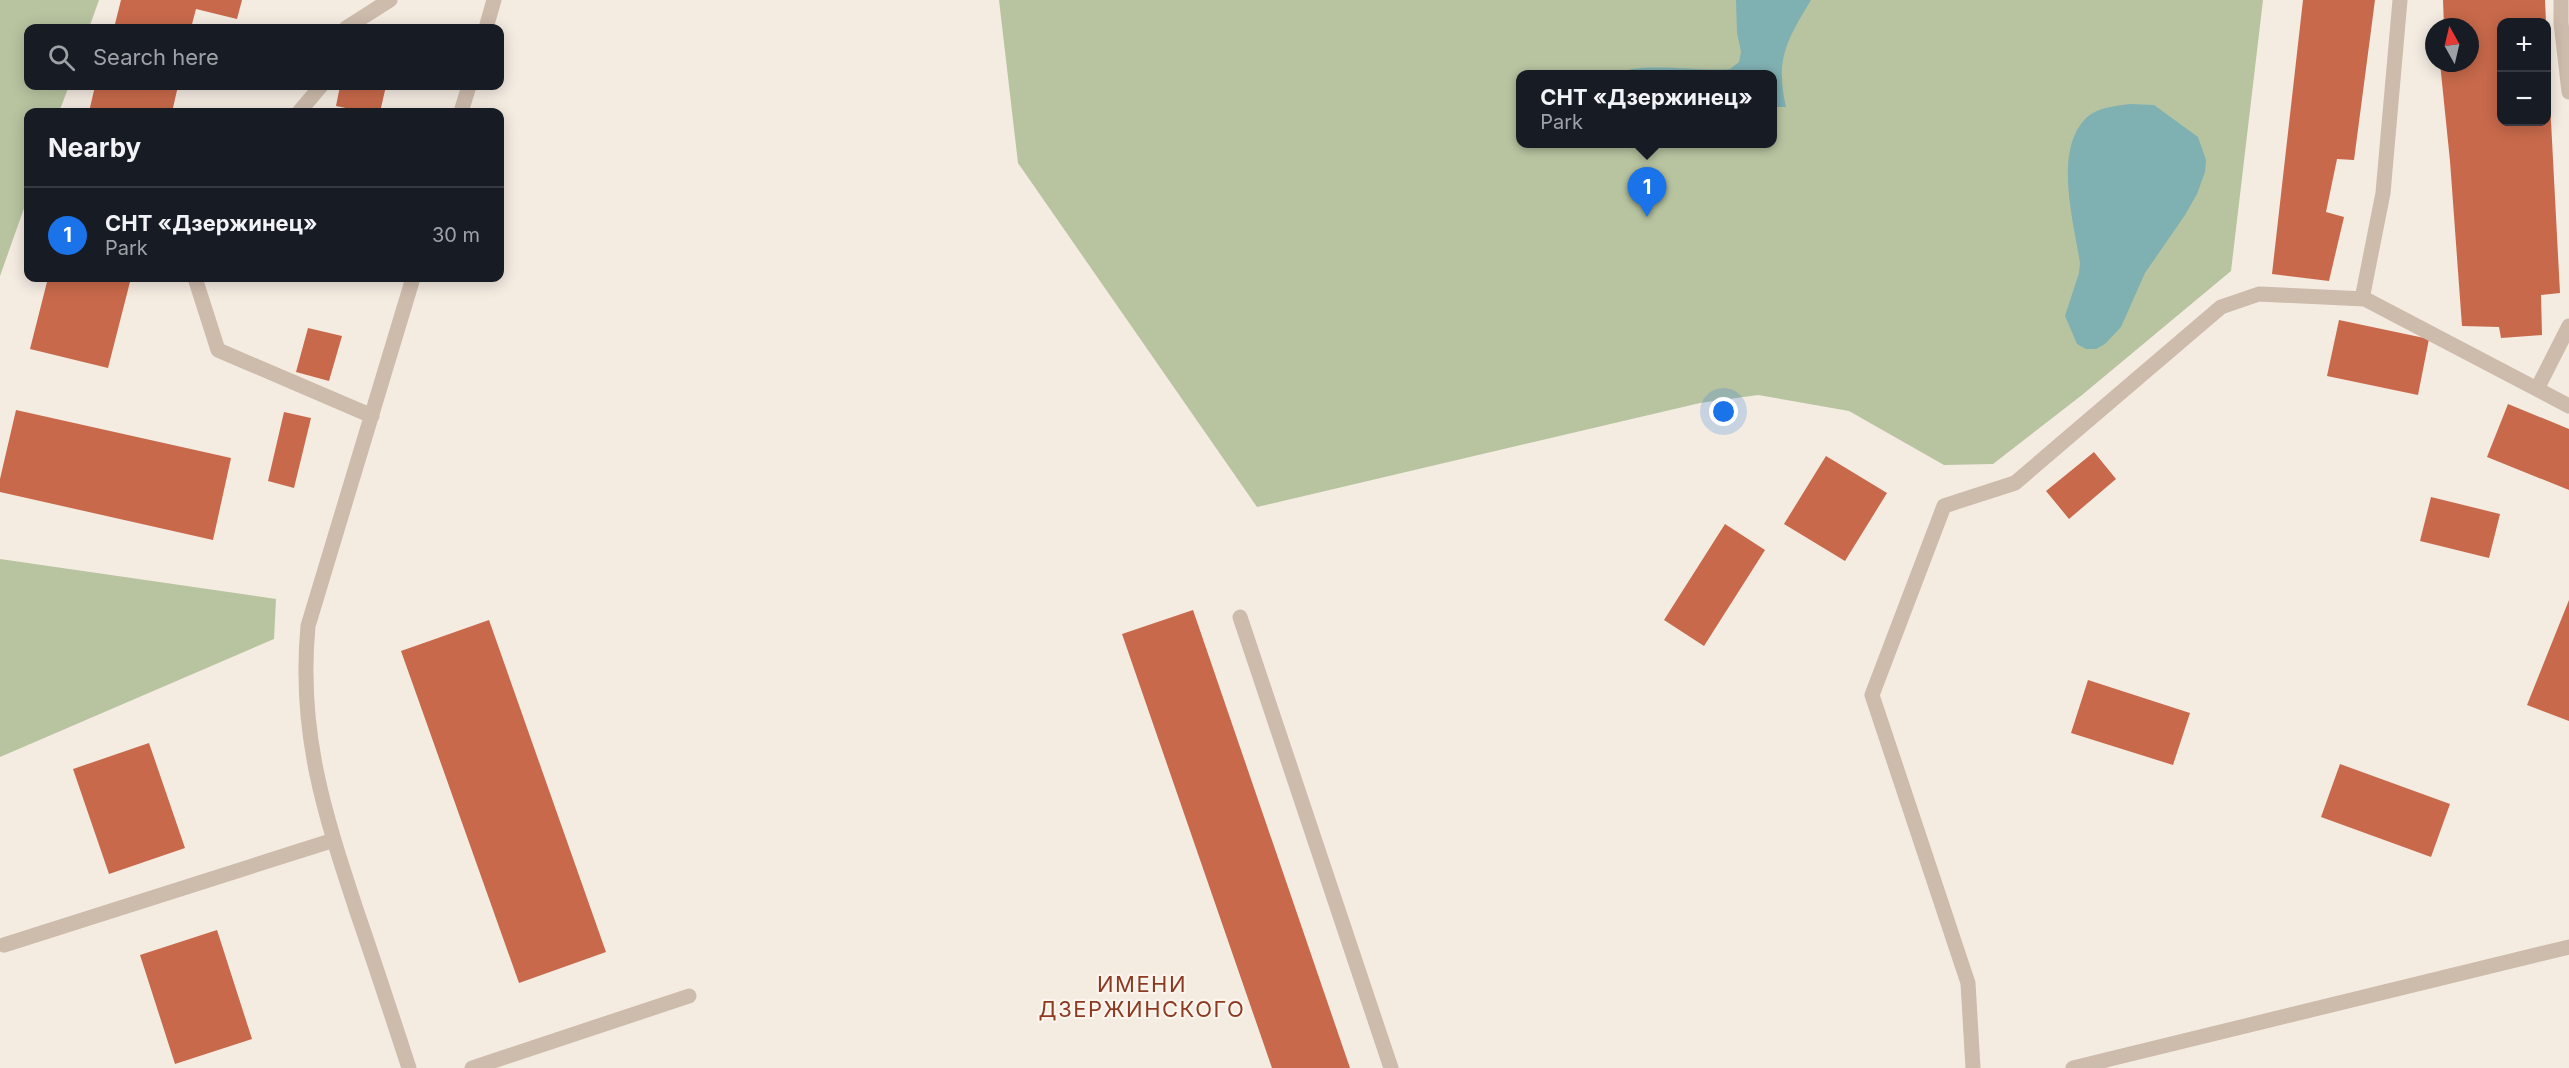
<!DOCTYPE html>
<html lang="en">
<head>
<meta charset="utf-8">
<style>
  body { margin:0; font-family:Inter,sans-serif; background:#20242c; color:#f1f3f6 }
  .controls { position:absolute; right:18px; top:18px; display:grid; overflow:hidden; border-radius:12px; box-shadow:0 3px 15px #0003 }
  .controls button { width:54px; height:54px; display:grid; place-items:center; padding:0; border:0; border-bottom:2px solid #363941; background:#171b24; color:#f1f3f6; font:30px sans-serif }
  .compass { position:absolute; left:2425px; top:18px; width:54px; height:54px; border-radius:50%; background:#171b24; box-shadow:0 3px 15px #0003; rotate:352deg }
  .you { position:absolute; left:1724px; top:412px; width:21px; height:21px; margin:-15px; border:4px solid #fff; border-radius:50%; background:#1a73e8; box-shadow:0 0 0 9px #1a73e833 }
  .badge { display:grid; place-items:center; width:39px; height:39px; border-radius:50%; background:#1a73e8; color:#fff; font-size:20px; font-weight:700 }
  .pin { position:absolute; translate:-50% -50px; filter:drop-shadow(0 2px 3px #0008) }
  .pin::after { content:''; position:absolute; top:32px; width:21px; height:18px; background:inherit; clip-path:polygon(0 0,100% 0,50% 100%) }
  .popup { position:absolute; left:1516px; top:70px; width:261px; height:78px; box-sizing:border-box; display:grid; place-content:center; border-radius:12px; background:#171b24; filter:drop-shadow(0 2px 4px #0005); font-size:20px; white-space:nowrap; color:#9ea1a6 }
  .popup b { font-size:22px; color:#f1f3f6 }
  .popup::after { content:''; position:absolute; left:50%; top:100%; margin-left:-12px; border:12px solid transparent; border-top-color:#171b24 }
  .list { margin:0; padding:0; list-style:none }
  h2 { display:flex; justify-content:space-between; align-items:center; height:78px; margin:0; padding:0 24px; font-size:26px }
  h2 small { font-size:20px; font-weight:400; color:#9ea1a6 }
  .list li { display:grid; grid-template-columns:39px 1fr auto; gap:18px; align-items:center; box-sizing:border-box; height:96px; padding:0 24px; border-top:2px solid #363941 }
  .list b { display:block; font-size:22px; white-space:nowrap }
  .list p { margin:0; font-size:20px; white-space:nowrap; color:#9ea1a6 }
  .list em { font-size:20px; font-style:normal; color:#9ea1a6 }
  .icon { flex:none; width:33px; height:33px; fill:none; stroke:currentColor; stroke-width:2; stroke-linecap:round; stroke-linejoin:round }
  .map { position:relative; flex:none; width:2569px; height:1068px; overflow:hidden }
  .search { position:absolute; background:#171b24; box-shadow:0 3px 15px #0003; left:24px; top:24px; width:480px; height:66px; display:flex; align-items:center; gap:15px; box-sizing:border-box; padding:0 21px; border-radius:12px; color:#9ea1a6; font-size:22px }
  .panel { position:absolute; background:#171b24; box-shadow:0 3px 15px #0003; left:24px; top:108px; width:480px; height:174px; border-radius:12px }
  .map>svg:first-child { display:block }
</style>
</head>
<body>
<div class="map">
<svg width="2569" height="1068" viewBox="0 0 2569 1068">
  <rect width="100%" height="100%" fill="#f4ebe1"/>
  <path fill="#b8c4a0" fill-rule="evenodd" d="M0,0H99L89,28H28V86H69L59,112H28V197L0,276Z
    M999,0H2263L2231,271L2082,395L1993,464L1944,465L1849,411L1758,395L1700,403L1257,507L1018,163ZM1521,74H1773V144H1521Z
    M0,559L276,599L274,639L0,757Z"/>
  <path fill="#7fb0b2" d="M1736,0H1811C1787,40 1775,59 1786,107H1773V74H1617C1638,61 1702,72 1730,69L1739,62L1741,52L1737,33Z
    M2130,104L2154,105L2198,137L2206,160L2205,172L2197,194L2185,215L2145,273L2121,327L2105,344L2096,349H2086L2077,344L2065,316L2079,273L2080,263C2074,223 2053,151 2086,118C2098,107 2115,106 2130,104Z"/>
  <path fill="#c8694b" d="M121,0H242L237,19L196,9L191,28H114Z
    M2303,0H2375L2354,160L2337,159L2326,212L2344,217L2329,281L2272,274Z
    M2443,0H2545L2546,22H2502V122H2546V64H2548L2560,293L2541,295L2542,335L2501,338L2499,327L2462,326L2450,161L2440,63H2470V27H2444Z
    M95,86H178L172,112H89Z
    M340,86H386L380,112H365L336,106Z
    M48,278H131L108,368L30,349Z
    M2339,320L2429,339L2418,395L2327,376Z
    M308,328L342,336L329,381L296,372Z
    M2508,404L2569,429V490L2487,457Z
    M16,410L231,458L213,540L0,492V479Z
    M284,412L311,418L294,488L268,481Z
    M2094,452L2116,479L2069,519L2046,491Z
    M1826,456L1887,493L1845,561L1784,524Z
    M2431,497L2500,514L2489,558L2420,541Z
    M1725,524L1765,550L1704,646L1664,620Z
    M2569,600V721L2527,705Z
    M1193,610L1350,1068H1272L1122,634Z
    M489,620L606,952L519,983L401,651Z
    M2088,680L2190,713L2173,765L2071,733Z
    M149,743L185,848L109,874L73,769Z
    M2340,764L2450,804L2431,857L2321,817Z
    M217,930L252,1039L175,1064L140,955Z"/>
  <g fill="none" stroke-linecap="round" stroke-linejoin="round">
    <path stroke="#cdbbac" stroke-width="15" d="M2561,0V23L2569,92
      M346,28L390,0
      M486,28L494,0
      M299,112L321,86
      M461,112L469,86
      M195,278L218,350L372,416
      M2362,299L2383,193L2400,0
      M2537,389L2569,326
      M1240,617L1391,1068
      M4,945L334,840
      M409,1068C392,1016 375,964 357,912C324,812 298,733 308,626L413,278
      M472,1068L689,996
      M1973,1068L1968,983L1872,695L1944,506L2015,483L2221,307L2259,294L2365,299L2569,406
      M2073,1068L2569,947"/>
  </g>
  <g text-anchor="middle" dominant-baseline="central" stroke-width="4.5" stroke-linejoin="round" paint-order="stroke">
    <g font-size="22" letter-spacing="1.5" fill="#8c3b22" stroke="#fbf5ee">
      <text x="1142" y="984">ИМЕНИ<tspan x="1142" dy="25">ДЗЕРЖИНСКОГО</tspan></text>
    </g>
  </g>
</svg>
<div class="controls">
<button>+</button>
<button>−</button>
</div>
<svg class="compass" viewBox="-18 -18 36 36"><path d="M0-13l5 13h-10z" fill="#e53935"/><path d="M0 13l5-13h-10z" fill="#9ea1a6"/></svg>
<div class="you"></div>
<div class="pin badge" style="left:1647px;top:217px">1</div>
<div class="popup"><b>СНТ «Дзержинец»</b>Park</div>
<div class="search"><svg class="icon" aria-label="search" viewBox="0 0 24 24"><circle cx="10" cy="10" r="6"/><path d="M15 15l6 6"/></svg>Search here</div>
<section class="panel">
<h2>Nearby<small></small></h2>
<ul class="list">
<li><span class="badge">1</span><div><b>СНТ «Дзержинец»</b><p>Park</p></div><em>30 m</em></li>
</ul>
</section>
</div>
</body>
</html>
